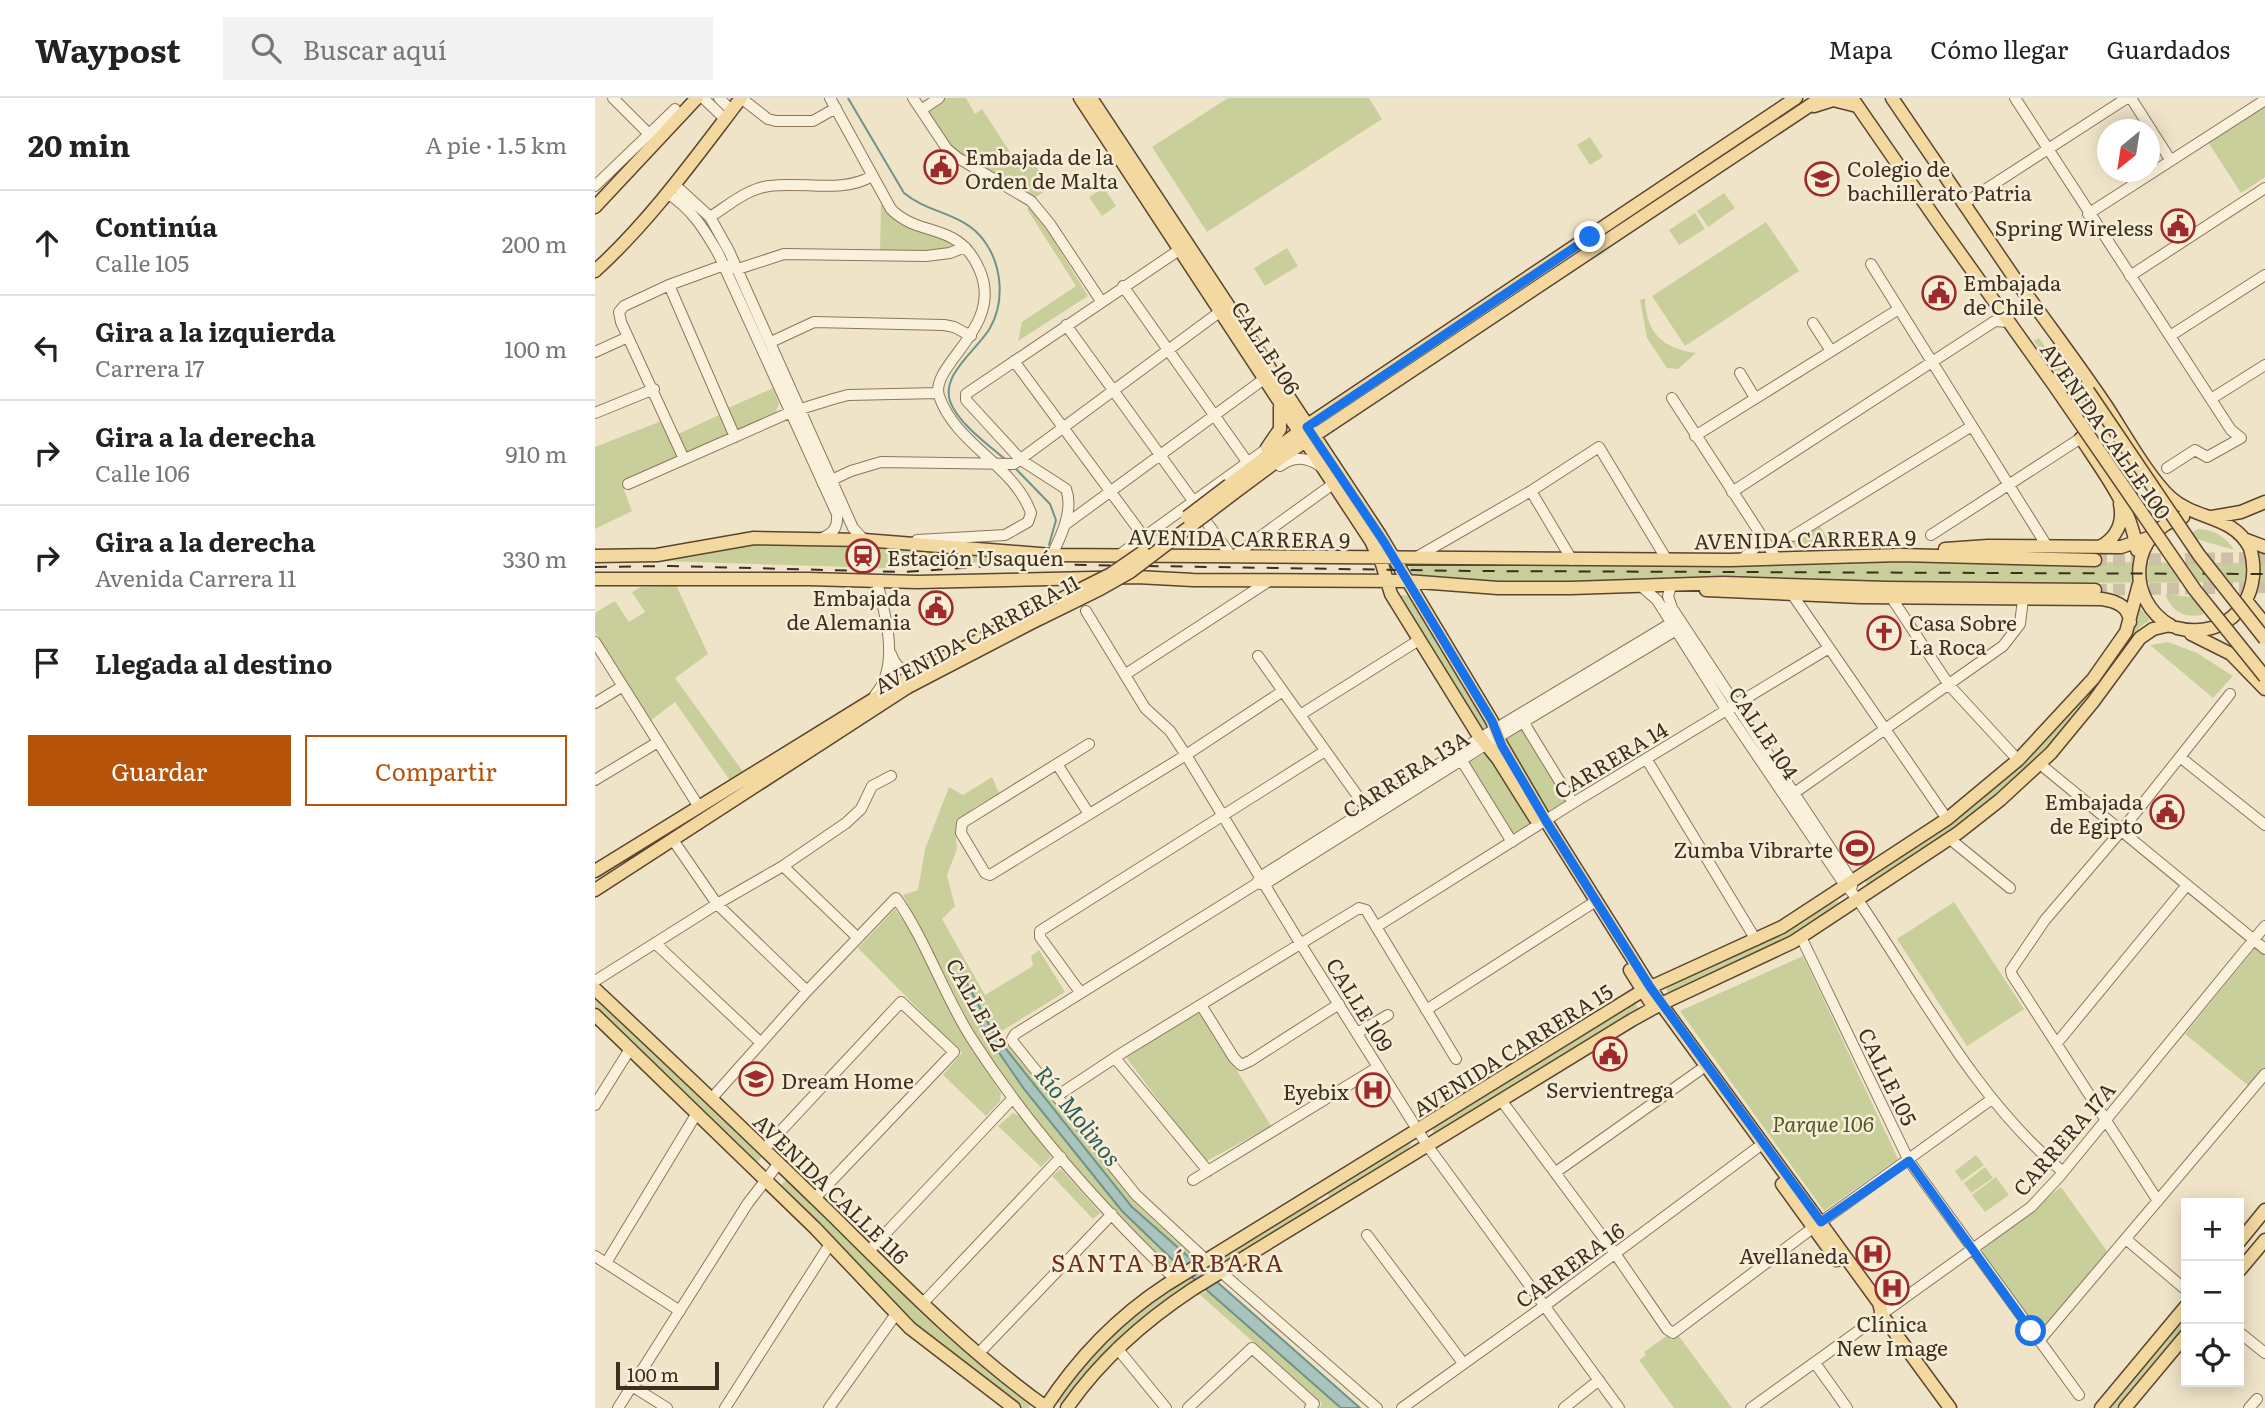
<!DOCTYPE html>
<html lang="es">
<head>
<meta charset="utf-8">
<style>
  body { margin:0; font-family:Literata,serif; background:#f2f2f2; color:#222 }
  .controls { position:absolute; right:21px; bottom:21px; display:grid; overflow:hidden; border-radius:0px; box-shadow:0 4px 18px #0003 }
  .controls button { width:63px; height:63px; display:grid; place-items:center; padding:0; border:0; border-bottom:2px solid #e0e0e0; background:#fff; color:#222; font:35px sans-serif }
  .compass { position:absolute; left:1502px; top:21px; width:63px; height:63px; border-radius:50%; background:#fff; box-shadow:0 4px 18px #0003; rotate:210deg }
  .scale { position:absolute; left:21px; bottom:18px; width:103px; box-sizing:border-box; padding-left:7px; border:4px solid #3d2e20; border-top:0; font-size:19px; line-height:24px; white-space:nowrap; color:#3d2e20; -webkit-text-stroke:5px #f7eed8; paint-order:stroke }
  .stop { position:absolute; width:21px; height:21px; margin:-16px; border:5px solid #1a73e8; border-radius:50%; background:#fff }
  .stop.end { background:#1a73e8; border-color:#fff; box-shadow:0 2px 7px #0008 }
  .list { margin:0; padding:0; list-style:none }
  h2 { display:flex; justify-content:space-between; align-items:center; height:91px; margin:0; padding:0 28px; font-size:30px }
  h2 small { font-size:23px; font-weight:400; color:#767676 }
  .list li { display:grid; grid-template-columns:46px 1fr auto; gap:21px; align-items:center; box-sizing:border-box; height:105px; padding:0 28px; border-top:2px solid #e0e0e0 }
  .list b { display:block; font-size:26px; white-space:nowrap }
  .list p { margin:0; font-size:23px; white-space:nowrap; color:#767676 }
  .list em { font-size:23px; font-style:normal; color:#767676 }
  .actions { display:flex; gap:14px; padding:21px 28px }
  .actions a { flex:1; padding:16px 0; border:2px solid #b45309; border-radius:0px; text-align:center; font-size:24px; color:#b45309 }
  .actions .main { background:#b45309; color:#fff }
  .icon { flex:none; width:38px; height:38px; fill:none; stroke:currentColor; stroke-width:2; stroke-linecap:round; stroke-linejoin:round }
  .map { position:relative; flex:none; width:1670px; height:1310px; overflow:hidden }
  header { display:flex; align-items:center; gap:42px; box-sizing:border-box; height:98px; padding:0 35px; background:#fff; border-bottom:2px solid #e0e0e0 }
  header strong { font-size:33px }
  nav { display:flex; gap:38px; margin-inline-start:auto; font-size:24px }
  .search { width:490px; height:63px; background:#f2f2f2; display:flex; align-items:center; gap:18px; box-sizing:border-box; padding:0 24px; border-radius:0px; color:#767676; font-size:26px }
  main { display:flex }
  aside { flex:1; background:#fff }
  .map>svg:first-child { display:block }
</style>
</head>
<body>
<header>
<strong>Waypost</strong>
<div class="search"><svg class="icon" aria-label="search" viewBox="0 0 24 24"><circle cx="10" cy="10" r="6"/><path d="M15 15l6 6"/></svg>Buscar aquí</div>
<nav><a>Mapa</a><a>Cómo llegar</a><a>Guardados</a></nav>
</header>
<main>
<aside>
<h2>20 min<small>A pie · 1.5 km</small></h2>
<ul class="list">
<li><svg class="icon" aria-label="ahead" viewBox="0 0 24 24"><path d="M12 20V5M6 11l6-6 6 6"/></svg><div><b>Continúa</b><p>Calle 105</p></div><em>200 m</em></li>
<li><svg class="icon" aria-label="left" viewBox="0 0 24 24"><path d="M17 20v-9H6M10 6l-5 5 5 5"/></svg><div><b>Gira a la izquierda</b><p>Carrera 17</p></div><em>100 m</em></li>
<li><svg class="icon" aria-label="right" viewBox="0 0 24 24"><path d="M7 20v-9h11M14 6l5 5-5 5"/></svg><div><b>Gira a la derecha</b><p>Calle 106</p></div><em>910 m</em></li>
<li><svg class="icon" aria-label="right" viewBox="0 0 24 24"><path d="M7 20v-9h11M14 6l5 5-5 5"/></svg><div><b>Gira a la derecha</b><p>Avenida Carrera 11</p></div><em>330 m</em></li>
<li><svg class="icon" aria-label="arrive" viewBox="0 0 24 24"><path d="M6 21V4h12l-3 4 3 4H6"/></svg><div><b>Llegada al destino</b></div></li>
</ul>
<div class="actions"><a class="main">Guardar</a><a>Compartir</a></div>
</aside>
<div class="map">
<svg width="1670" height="1310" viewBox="0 0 1670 1310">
  <rect width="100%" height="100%" fill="#f0e4c8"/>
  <path fill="#c9cf9b" d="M350,0H371L380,16L387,11L426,71L438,64L455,90L438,101L358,52L332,13Z
    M633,0H774L787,21L612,134L557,49Z
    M1670,6V79L1646,95L1613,44Z
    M995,39L1008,59L995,67L982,47Z
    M509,90L521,108L507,118L494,99Z
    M1129,95L1140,110L1113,129L1102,113Z
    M286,107H291L364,146L348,154L285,153Z
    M437,107L493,198L423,243L427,224L481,188L432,111Z
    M1100,115L1110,131L1084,147L1074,132Z
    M1171,124L1204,173L1090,248L1057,198Z
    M692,150L703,168L670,188L659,170Z
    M1050,200C1051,235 1067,250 1101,255L1083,271L1072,270L1052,240L1045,202Z
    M1444,240L1490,305L1484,309L1439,243Z
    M178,290L184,305L180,317L142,332L133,310Z
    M126,316L135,335L91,355L83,336Z
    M69,322L84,360L26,384L37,413L0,431V349Z
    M1225,428L1237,448L1197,449L1195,446Z
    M1603,431C1620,432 1630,438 1639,452L1591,438Z
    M152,445L327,450L442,464L361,465L326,469L289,470L67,463Z
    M1275,463L1670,465V484L1430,485L1077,480L997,485H911L818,479L814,465L1122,467Z
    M81,487L113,556L80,580L149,675L136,684L80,604L55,623L0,534V515L20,503L34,524L50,514L37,494L46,489Z
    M1570,496L1596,499L1617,509L1607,517C1589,520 1577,514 1570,496Z
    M806,497L816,498L896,627L886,634L804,499Z
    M1545,510L1555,522L1545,529L1511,579L1447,660L1386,714L1274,790L1270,783L1359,721L1534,537Z
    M1573,544L1602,555L1638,578L1618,600L1555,547Z
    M929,630L973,702L953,713L910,640Z
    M892,654L935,725L915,737L872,666Z
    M397,679L404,695L377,711L360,731L362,751L352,777L360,808L347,821L390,897L438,868L436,858L444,852L470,894L405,934L542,1107L598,1158L594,1161L537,1109L399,936L368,876L358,881L526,1113L582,1166L575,1170C505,1102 433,1022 382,938C355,892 333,843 308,797L323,792L330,751L354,689L368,697Z
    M1243,803L1247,808L1190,845L1074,897L1070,888L1226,809Z
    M1359,804L1429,911L1372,948L1302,841Z
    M300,811L321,841L374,947L406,995L405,1003L391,1018L348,977L367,955L263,850Z
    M1661,849L1670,856V971L1655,989L1590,936Z
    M1208,858L1303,1061L1229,1113L1085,913Z
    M0,895L169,1057L160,1066L0,913Z
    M1039,904L1044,911L841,1037L838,1036V1030L864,1014L883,999Z
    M606,914L676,1028L610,1064L530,958Z
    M418,1015L426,1019L456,1059L446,1069L403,1028Z
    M815,1043L816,1047L811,1052L735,1101L732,1094Z
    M1381,1057L1389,1067L1367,1083L1360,1073Z
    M1390,1069L1398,1080L1376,1095L1369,1085Z
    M466,1071L505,1115L498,1121L457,1078Z
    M1401,1079L1414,1097L1390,1114L1377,1097Z
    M191,1082L438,1304L434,1310H425L320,1229L184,1089Z
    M1466,1089L1514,1156L1446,1237L1382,1156Z
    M722,1102L724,1105L696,1125L613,1176L606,1171L691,1117L704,1113Z
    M594,1177L602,1183L547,1221L468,1308L460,1302L483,1273L541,1213Z
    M614,1193L746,1310H725L727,1305L604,1196Z
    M1591,1217V1231L1526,1310H1512Z
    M1073,1237L1076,1242L1083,1237L1137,1310H1079L1044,1262L1051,1257L1049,1254Z"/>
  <path fill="#a9c4bc" stroke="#6f938a" stroke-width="2" d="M367,876L399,936L537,1109L765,1310H746L582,1166L527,1113L429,991L387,930L358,881Z"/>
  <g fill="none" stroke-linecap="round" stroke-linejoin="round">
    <path stroke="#6f938a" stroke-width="2" d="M253,0L309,95C334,116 371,115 390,144C407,168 410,204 395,230C383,251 346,276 355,303C362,324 393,347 410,361
      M419,369L455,406L461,422L454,447"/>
    <path stroke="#ccc0a6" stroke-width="12" stroke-dasharray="12 6" stroke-linecap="butt" d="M1500,462L1670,460
      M1500,492L1670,489"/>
    <defs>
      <path id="minor" d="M18,0L54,36
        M108,0L130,21
        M124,0L137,13
        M146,0L173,21L181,23H218L241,10
        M235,0L296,111C325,141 364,122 385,173C409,230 334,267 344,298C361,347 419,367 436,415L433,424L410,437L322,442
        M318,0L352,51L363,60L436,103L455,126L506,203
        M1420,0L1636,332L1646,340L1612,359L1600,352L1572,370
        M1536,0L1576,63
        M326,12L344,0
        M80,87L115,119L134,153L258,430L269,442
        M0,88L80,11
        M72,95C97,111 109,131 123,155L242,416C243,429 239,435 227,440
        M1368,106L1532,0
        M1493,116L1670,2
        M115,119C134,107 152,91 174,88C208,83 247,96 277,78
        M1276,166L1450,445
        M1535,178L1670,90
        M74,187L140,339
        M528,188L653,365
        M1218,225L1236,253
        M471,227L599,404
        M1575,238L1670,177
        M176,244L219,224L349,227L359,229L376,238
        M0,254L33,239
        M419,263L549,439
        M1145,275L1160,300
        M1077,300L1181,460
        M1616,301L1670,267
        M0,315L59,291
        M1100,338L1304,211
        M89,361L26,224L24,214L29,208L74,187L129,167L143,171L189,156L331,158L355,155L370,149
        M685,368C699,358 711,359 725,368
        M33,386L196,314L238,301L253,297L343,295
        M228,386L256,373L286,364L419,366L630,210
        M936,393L977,462
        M1137,394L1400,223L1413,224
        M610,422L637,459L738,386
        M471,426L669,281
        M1336,437L1486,340
        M1198,438L1377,328
        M457,457C466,438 479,412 471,391L426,362L371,302V296L590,148
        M524,457L674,349
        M820,460L936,393L1004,349L1072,462
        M1147,461L1160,450L1164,438
        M1046,488L1062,502L1132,613L1245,780L1263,802C1327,896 1380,1000 1468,1074
        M1076,488L1073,498L1077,510L1253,777L1257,788
        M1197,496L1352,721
        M1296,499L1354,587L1423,662
        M491,513L550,610L575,633L591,657L705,845L832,1047L1024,1310
        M0,544L104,709
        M296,556C301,569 308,576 324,573
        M663,558L774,714
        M531,576L674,483
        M280,597C305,569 291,518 282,484
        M0,605L28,588
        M705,617L824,542
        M929,625L978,705
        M494,646L367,725L366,735L390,775L395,777L591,657L688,593
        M1585,659L1670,727
        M1052,662L1161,842
        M867,663L917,744
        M462,666L494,716
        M1445,666L1670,851
        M0,682L63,644
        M1195,698L1408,548L1425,526L1428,501
        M1355,741L1415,790
        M78,742L122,806L212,893
        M188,768L263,840
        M665,786H670L892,646L1088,528
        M781,829L978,705L1234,550
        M1206,839L1314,1063L1484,1297
        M60,845L166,945
        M0,883L122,806L188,768L251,725L266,711L277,688L296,678
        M485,894L445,839V833L730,653
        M606,907L639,960L646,967L655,963L744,906
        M831,912L1001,803
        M762,935L793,917
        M1462,945L1592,787
        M520,960L613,1073
        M462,998L527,955L764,810L771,812L861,961
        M117,1000L212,893L301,800C332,844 348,896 377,941C433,1028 505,1109 580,1181
        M906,1002L1019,1154L1072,1231L1078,1235L1219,1129L1397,1001
        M0,1007L35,951
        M169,1051L306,904L359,954L220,1100
        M961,1074L1105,972
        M598,1082L783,969
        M1563,1103L1417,877L1416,872L1450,822L1526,733L1635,596
        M772,1137L868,1265
        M1532,1142L1591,1192
        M274,1153L418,1000
        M0,1158L85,1213
        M611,1162L541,1097L418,944L417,941L420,936L661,786L665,779L885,640L1083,521
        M11,1165L102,1015
        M626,1174L782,1310
        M328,1205L466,1059
        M1644,1234L1670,1255
        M1444,1243L1670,976
        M522,1250L571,1310
        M383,1256L517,1116
        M1220,1265L1252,1310
        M37,1288L72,1310
        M23,1310L153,1105L184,1065
        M130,1310L235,1146
        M234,1310L301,1216
        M593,1310L657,1250L719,1306L715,1310
        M807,1310L948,1209L1162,1050
        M969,1310L1004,1282
        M1156,1310L1436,1109L1464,1079L1670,828
        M1654,1310L1662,1301"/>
      <path id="major" d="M485,0L776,443L787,466L796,496L882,635L903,661L940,720
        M496,0L785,437L897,623L906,646L951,723L1066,906L1284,1205L1287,1217L1355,1310
        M1257,0L1342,123L1461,290
        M1297,0L1429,194
        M1219,8L1238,2L1262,8
        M0,109L102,0
        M0,173C56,122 100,60 146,0
        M1425,187C1454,228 1484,267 1512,309C1529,335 1554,380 1576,400C1601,422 1638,417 1655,450C1670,500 1632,543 1582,530
        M1486,340C1509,375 1536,409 1542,452
        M672,350L685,331V308
        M634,387L717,324L1201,0
        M639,395L690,357L1226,0
        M1617,419L1646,414L1670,404
        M1649,441L1670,449
        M1505,449C1521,440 1529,425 1525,406
        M1350,451L1393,448L1526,449L1556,439
        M0,458L62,457L159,440L269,442L457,457L1135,462L1305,457L1500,462
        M0,481H213L322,484L542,479L598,482L811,483L903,490H976L1128,485L1292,490L1500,492
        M1111,492L1265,499L1507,501C1521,503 1534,508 1535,524
        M1653,505L1670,526
        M1576,528C1529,501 1535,433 1588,419
        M1596,536L1636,556L1670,591
        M0,773L329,570
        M0,792L313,589
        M1035,872L1059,910
        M0,891C79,965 157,1039 235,1115C304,1183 372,1253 452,1310
        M0,917L220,1130L315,1230L419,1310
        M1187,1086L1242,1162
        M1644,1144L1670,1112
        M1644,1173L1670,1142
        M450,1310C482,1261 522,1219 571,1187L1047,893L1187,829L1352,721L1423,662L1498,581L1531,534L1544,486
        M472,1310C506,1261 548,1224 598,1191L1037,922L1066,906L1198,844L1363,735L1405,702L1456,655L1498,604L1545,540L1558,531L1575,527
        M1506,1310L1591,1208
        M1530,1310L1591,1237"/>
    </defs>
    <use href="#minor" stroke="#8d765c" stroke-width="12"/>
    <use href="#major" stroke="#5b4430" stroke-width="15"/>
    <use href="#minor" stroke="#faf1dc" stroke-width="10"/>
    <use href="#major" stroke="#f3d9a0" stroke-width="12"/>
    <path stroke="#3d2e20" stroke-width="2" stroke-dasharray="12 12" stroke-linecap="butt" d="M0,469L76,468L309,474L425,466L874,473L1670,476"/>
    <defs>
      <path id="major-bridge" d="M1461,290L1600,492L1670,579
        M1493,293L1604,457L1670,541
        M592,419L634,387
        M466,501L516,476L548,454
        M329,570L416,526
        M313,589L436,525L505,491L535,474L639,395"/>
    </defs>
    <use href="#major-bridge" stroke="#5b4430" stroke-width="15" stroke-linecap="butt"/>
    <use href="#major-bridge" stroke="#f3d9a0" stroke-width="12"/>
  </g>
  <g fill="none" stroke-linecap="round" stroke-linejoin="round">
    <path stroke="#1a73e8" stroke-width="9" d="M995,139L712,329L789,444L897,623L907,648L951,723L1055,889L1226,1124L1314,1063L1436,1233"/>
  </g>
  <defs>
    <symbol id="civic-ring" viewBox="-11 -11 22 22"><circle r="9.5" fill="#f7eed8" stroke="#9e2a2b" stroke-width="1.5"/><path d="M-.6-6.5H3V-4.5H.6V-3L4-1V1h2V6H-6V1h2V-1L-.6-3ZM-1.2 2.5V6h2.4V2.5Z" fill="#9e2a2b"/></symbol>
    <symbol id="university-ring" viewBox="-11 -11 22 22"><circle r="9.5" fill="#f7eed8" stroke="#9e2a2b" stroke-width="1.5"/><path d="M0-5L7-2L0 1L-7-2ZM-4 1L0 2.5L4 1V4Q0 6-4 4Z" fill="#9e2a2b"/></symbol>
    <symbol id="station-ring" viewBox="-11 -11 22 22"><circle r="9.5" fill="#f7eed8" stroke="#9e2a2b" stroke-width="1.5"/><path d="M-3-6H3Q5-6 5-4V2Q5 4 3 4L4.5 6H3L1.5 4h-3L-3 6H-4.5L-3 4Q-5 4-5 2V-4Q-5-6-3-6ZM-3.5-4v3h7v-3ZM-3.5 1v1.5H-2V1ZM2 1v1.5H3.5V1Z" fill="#9e2a2b"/></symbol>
    <symbol id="church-ring" viewBox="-11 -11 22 22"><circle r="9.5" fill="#f7eed8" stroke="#9e2a2b" stroke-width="1.5"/><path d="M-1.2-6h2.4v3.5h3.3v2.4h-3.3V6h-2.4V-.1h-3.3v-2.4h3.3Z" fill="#9e2a2b"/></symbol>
    <symbol id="stadium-ring" viewBox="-11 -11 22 22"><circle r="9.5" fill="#f7eed8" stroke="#9e2a2b" stroke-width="1.5"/><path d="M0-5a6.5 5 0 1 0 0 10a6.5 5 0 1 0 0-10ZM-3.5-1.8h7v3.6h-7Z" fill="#9e2a2b"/></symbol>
    <symbol id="school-ring" viewBox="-11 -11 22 22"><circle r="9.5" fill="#f7eed8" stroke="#9e2a2b" stroke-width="1.5"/><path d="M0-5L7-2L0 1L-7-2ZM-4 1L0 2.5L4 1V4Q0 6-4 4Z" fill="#9e2a2b"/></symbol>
    <symbol id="hospital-ring" viewBox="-11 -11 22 22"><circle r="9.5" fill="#f7eed8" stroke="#9e2a2b" stroke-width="1.5"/><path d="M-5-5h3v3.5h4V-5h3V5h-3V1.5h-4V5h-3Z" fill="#9e2a2b"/></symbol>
  </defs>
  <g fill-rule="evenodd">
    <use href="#civic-ring" x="327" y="50" width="38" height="38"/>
    <use href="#university-ring" x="1208" y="62" width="38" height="38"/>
    <use href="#civic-ring" x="1564" y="109" width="38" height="38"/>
    <use href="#civic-ring" x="1325" y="176" width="38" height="38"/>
    <use href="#station-ring" x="249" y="439" width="38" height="38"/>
    <use href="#civic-ring" x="322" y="491" width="38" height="38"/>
    <use href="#church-ring" x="1270" y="516" width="38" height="38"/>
    <use href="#civic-ring" x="1553" y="695" width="38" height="38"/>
    <use href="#stadium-ring" x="1243" y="731" width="38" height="38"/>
    <use href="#civic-ring" x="996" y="937" width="38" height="38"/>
    <use href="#school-ring" x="142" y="962" width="38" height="38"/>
    <use href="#hospital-ring" x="759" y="973" width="38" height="38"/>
    <use href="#hospital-ring" x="1259" y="1137" width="38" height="38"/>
    <use href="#hospital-ring" x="1278" y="1171" width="38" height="38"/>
  </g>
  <g text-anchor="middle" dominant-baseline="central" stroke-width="5" stroke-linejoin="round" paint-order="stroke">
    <g font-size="21" fill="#3d2e20" stroke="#f7eed8" text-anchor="start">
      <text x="370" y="57">Embajada de la<tspan x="370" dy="24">Orden de Malta</tspan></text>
      <text x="1252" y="69">Colegio de<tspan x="1252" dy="24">bachillerato Patria</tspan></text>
      <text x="1558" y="128" text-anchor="end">Spring Wireless</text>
      <text x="1368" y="183">Embajada<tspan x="1368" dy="24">de Chile</tspan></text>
      <text x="292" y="458">Estación Usaquén</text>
      <text x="316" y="498" text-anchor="end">Embajada<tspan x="316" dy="24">de Alemania</tspan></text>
      <text x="1314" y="523">Casa Sobre<tspan x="1314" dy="24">La Roca</tspan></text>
      <text x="1548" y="702" text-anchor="end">Embajada<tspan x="1548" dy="24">de Egipto</tspan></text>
      <text x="1238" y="750" text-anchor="end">Zumba Vibrarte</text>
      <text x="186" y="981">Dream Home</text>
      <text x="1015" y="990" text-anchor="middle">Servientrega</text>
      <text x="754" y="992" text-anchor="end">Eyebix</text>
      <text x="1254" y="1156" text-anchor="end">Avellaneda</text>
      <text x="1297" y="1224" text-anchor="middle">Clínica<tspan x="1297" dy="24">New Image</tspan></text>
    </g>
    <g font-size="21" fill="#3d2e20" stroke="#f7eed8">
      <text transform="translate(672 249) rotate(57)">CALLE 106</text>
      <text transform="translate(1512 332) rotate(55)">AVENIDA CALLE 100</text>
      <text transform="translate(644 439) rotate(1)">AVENIDA CARRERA 9</text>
      <text transform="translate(1210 440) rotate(-1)">AVENIDA CARRERA 9</text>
      <text transform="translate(381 535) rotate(-28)">AVENIDA CARRERA 11</text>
      <text transform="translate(1170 634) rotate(56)">CALLE 104</text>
      <text transform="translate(1015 661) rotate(-31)">CARRERA 14</text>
      <text transform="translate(810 675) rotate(-32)">CARRERA 13A</text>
      <text transform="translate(383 906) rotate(61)">CALLE 112</text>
      <text transform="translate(766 906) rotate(58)">CALLE 109</text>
      <text transform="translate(917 951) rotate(-32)">AVENIDA CARRERA 15</text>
      <text transform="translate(1294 978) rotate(64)">CALLE 105</text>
      <text transform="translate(1468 1040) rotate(-49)">CARRERA 17A</text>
      <text transform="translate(237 1090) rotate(44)">AVENIDA CALLE 116</text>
      <text transform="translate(974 1166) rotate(-36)">CARRERA 16</text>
    </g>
    <g font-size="21" font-style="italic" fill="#4d5a26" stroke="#f7eed8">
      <text x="1228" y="1024">Parque 106</text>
    </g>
    <g font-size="23" font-style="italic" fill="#2f5d5a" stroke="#f7eed8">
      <text transform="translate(484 1017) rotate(51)">Río Molinos</text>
    </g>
    <g font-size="24" letter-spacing="2" fill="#6b2e1e" stroke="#f7eed8">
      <text x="573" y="1163">SANTA BÁRBARA</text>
    </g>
  </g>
</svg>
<div class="controls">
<button>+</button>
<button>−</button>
<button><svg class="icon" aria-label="locate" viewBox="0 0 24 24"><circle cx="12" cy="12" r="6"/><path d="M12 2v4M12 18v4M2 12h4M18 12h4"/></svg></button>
</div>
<svg class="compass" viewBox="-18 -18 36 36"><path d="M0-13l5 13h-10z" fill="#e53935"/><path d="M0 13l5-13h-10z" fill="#767676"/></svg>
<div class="scale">100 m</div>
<div class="stop" style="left:1436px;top:1233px"></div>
<div class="stop end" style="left:995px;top:139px"></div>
</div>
</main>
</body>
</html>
